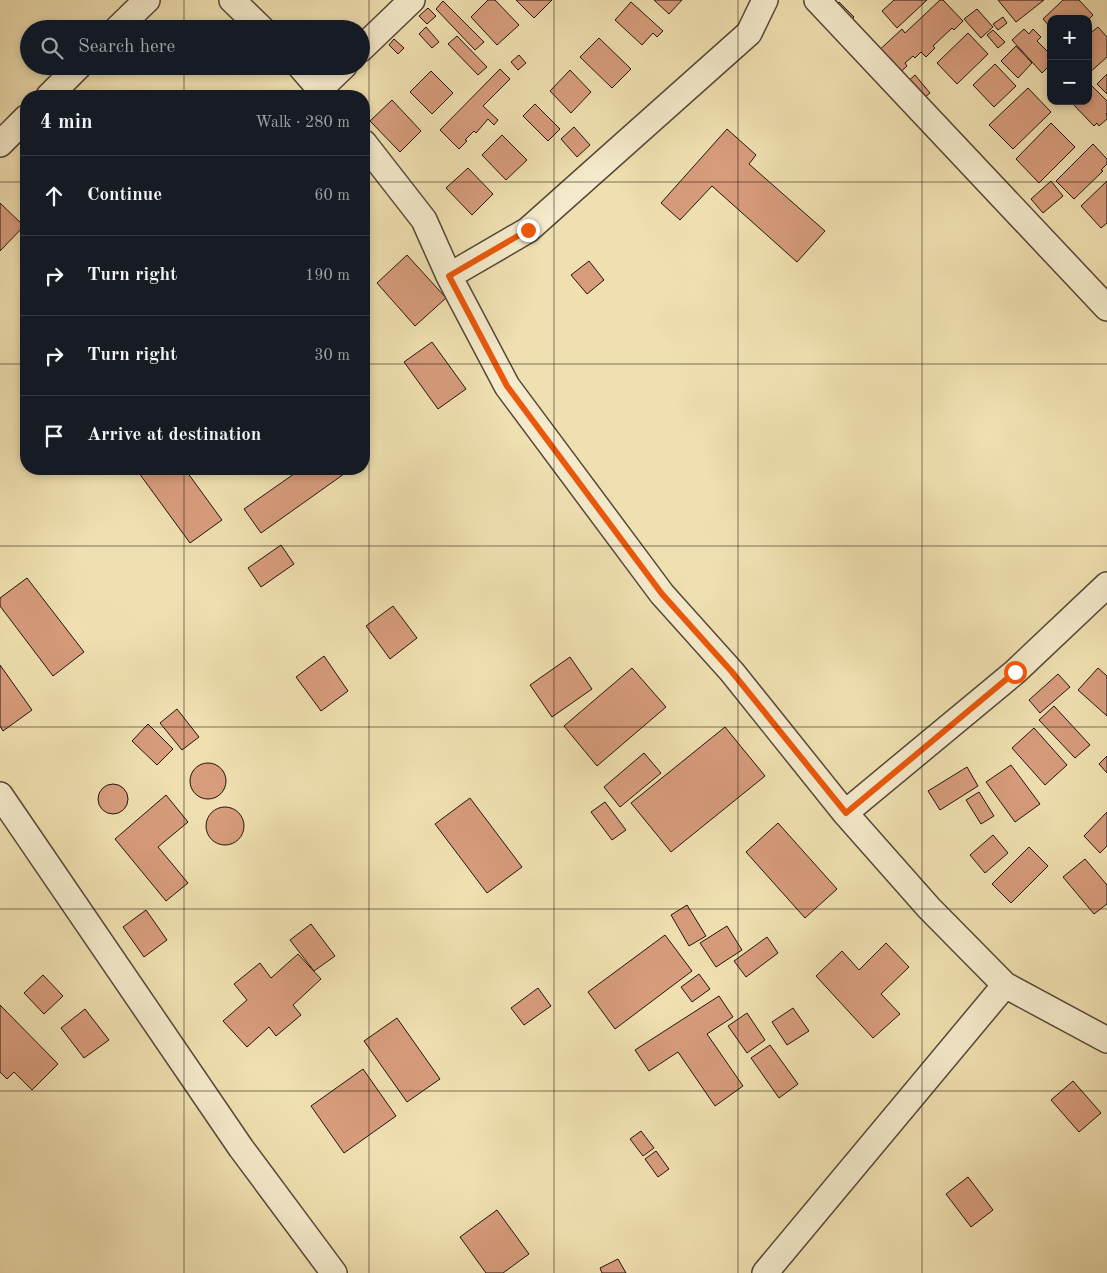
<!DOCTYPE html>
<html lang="en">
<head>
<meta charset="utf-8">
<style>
  body { margin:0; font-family:"Old Standard TT",serif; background:#20242c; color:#f1f3f6 }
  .controls { position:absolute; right:15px; top:15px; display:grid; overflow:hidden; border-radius:10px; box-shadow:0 2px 8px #0003 }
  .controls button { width:45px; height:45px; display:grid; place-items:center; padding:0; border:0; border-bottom:1px solid #363941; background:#171b24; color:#f1f3f6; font:25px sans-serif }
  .stop { position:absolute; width:15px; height:15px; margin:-11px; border:4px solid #ea580c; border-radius:50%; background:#fff }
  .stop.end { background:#ea580c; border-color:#fff; box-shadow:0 1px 5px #0008 }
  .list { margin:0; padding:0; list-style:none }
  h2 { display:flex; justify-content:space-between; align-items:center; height:65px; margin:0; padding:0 20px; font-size:21px }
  h2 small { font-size:16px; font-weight:400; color:#9ea1a6 }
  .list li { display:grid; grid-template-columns:32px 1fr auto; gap:15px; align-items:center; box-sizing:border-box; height:80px; padding:0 20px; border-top:1px solid #363941 }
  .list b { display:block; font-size:19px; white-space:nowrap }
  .list em { font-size:16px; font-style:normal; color:#9ea1a6 }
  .icon { flex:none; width:28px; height:28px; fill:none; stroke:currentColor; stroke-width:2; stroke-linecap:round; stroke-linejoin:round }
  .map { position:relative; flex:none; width:1107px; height:1273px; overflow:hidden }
  .search { position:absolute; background:#171b24; box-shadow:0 2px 8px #0003; left:20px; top:20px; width:350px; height:55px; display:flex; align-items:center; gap:12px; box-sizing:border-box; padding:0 18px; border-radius:28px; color:#9ea1a6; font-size:19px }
  .panel { position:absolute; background:#171b24; box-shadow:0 2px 8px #0003; left:20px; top:90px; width:350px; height:385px; border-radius:20px }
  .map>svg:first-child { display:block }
</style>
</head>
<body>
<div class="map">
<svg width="1107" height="1273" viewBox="0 0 1107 1273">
  <rect width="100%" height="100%" fill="#f0e0b1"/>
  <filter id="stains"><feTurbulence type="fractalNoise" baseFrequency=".004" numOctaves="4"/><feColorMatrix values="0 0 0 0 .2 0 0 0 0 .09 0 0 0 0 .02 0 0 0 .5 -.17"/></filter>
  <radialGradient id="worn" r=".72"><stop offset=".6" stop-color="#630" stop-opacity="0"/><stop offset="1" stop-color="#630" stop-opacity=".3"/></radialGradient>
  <path fill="#d79c7c" stroke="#22150e" d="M488,0H495L519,25L497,45L471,17Z
    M516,0H552L534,18Z
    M654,0H682L669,14Z
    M894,0H927L897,28L882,11Z
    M940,0H943L963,21L954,30L952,28L933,46L935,48L926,57L921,52L915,58L913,56L905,63L907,66L895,77L874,55L902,29L905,33Z
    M998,0H1044L1016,22Z
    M1063,0H1079L1093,15L1088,20V19H1051V28L1043,19Z
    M443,1L484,42L475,50L436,9Z
    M631,2L663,31L657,37L653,33L642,45L615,20Z
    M839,2L854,17L843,28L828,13Z
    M428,8L436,16L427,24L419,16Z
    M977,9L993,27L981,38L964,19Z
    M1003,17L1007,23L998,30L993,24Z
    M426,27L439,42L432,48L419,34Z
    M1098,27L1107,37V57L1088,74V35Z
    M1024,29L1029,34L1033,29L1041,37L1037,41L1051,55V64L1042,73L1012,40Z
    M993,30L1005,42L998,48L987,35Z
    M968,33L988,54L957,84L937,63Z
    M457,36L487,67L478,75L448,44Z
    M599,38L631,69L612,88L580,57Z
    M394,39L404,48L398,54L389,45Z
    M1016,46L1032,63L1018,78L1001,61Z
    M519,55L526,63L518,70L511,62Z
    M995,64L1016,86L994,107L973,85Z
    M500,69L510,79L483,106L498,120L494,125L488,119L476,133L474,131L465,140L467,141L459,149L440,130Z
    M570,70L591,92L571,113L550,91Z
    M431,71L453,93L432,114L410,92Z
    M1107,74V94L1097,84Z
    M915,75L930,93L919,102L904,85Z
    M1088,82L1107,101V113L1106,114L1107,116V119L1099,126L1097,123L1094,126L1070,101H1088Z
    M1028,88L1051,112L1013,149L989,125Z
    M392,100L421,131L400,152L370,121Z
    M535,104L560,129L548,141L523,116Z
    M1051,123L1075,147L1039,183L1016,159Z
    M574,127L590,145L577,157L561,139Z
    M727,129L756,155L749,164L825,231L797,262L712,186L680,220L661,203Z
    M502,135L527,160L506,180L482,155Z
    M1093,144L1107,159V164L1101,170L1103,171L1074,199L1056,181Z
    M468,168L493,194L472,215L446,188Z
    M1051,181L1063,196L1043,213L1031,199Z
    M1107,181V223L1101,228L1081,206Z
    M0,203L24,226L0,251Z
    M407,255L446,298L415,326L377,283Z
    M589,261L604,280L587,294L571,275Z
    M432,342L466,389L438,409L404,362Z
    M136,469H192L187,472L222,520L190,543Z
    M301,469H351L261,533L244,509Z
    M281,545L294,564L261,587L248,568Z
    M27,578L84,652L53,676L0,606V598Z
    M393,606L417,638L390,659L366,626Z
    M324,656L348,691L321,711L296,677Z
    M570,657L592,689L552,717L530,685Z
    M0,665L32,710L3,731L0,726Z
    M632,668L666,707L597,766L564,726Z
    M1098,668L1107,676V716L1078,690Z
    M1058,674L1070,687L1040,713L1029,700Z
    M1054,706L1090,745L1075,758L1039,720Z
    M177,709L199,737L182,750L160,723Z
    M148,724L173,749L157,765L132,741Z
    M725,727L765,776L671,852L631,803Z
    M1034,728L1067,765L1045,785L1012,748Z
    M644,753L661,773L620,807L604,787Z
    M1107,756V773L1099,764Z
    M190 781a18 18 0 1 1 36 0a18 18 0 1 1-36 0Z
    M1011,765L1040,804L1015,822L986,782Z
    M967,767L978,786L940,810L928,791Z
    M98 799a15 15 0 1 1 30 0a15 15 0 1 1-30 0Z
    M979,792L994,816L981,824L966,800Z
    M166,795L188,822L158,847L188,883L166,901L115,839Z
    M470,798L522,867L487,893L435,824Z
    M605,802L626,830L612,840L591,812Z
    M206 826a19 19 0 1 1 38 0a19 19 0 1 1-38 0Z
    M1107,812V846L1100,853L1084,836Z
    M778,823L837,889L805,918L746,852Z
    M993,835L1008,853L985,873L970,855Z
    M1029,847L1048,866L1011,903L992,884Z
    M1085,859L1107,885V904L1094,914L1063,877Z
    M687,905L706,936L689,946L671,915Z
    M146,910L167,940L144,957L123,927Z
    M311,924L335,956L314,971L290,940Z
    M727,926L742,950L716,967L700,943Z
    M665,935L692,971L615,1029L588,992Z
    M767,937L778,953L746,977L734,961Z
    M886,943L909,967L881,994L900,1014L873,1038L816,976L842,951L859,970Z
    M298,954L321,979L293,1005L301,1015L276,1036L269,1027L247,1047L223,1021L247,1000L234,984L260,963L271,978Z
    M699,974L710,989L692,1002L681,987Z
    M43,975L63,996L44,1014L24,993Z
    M538,988L551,1006L524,1025L511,1008Z
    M719,996L733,1017L707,1034L743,1086L715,1106L678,1052L649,1071L635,1050Z
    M0,1005L58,1064L32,1090L14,1072L7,1079L0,1072Z
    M793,1008L809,1031L787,1045L772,1022Z
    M85,1009L109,1040L84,1058L61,1028Z
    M747,1013L765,1040L747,1053L728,1026Z
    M397,1018L440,1079L407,1102L364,1041Z
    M770,1045L798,1084L779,1098L751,1058Z
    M363,1069L396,1116L344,1153L311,1106Z
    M1073,1081L1101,1113L1079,1132L1051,1100Z
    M641,1131L654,1148L643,1156L630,1139Z
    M656,1151L669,1169L658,1177L645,1159Z
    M968,1177L993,1210L971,1227L946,1194Z
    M497,1210L529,1254L503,1273H486L460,1237Z
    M618,1259L626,1273H602L600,1268Z"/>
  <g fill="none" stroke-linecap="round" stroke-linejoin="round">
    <defs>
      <path id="street" d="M232,0L262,29
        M817,0L1107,308
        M117,29L147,0
        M361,49L412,0
        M300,66L326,96
        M320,89L344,66
        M49,96L79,66
        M364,143L424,220L449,276L507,386L662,594L732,672L845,813L929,908L1005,985L1107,1040
        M0,144L26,118
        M449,276L528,230L749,33L765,0
        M0,795L241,1148L334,1273
        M845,813L1015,672L1107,585
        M765,1273L1005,985"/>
    </defs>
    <use href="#street" stroke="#564837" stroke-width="28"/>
    <use href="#street" stroke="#f5ebcc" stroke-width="25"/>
  </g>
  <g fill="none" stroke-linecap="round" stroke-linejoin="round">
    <path stroke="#ea580c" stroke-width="6" d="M528,230L449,276L507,386L662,594L732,672L846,813L1015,672"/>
  </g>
  <path fill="none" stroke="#22150e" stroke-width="1" stroke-opacity="0.55" d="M184,0V29M369,0V1273M554,0V1273M738,0V1273M922,0V1273M184,66V96M0,182H26M364,182H1107M0,364H26M364,364H1107M184,469V1273M0,546H1107M0,727H1107M0,909H1107M0,1091H1107"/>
  <rect width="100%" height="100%" filter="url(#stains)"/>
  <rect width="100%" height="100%" fill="url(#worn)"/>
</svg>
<div class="controls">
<button>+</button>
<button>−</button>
</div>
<div class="stop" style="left:1015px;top:672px"></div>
<div class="stop end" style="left:528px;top:230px"></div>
<div class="search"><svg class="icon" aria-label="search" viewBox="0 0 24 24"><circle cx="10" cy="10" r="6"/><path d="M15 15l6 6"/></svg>Search here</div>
<section class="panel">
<h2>4 min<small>Walk · 280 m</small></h2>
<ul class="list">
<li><svg class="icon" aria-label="ahead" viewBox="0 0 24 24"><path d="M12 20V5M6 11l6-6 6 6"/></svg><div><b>Continue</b></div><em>60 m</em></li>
<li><svg class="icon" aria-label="right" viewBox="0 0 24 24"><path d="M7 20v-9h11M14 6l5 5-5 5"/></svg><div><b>Turn right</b></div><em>190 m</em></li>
<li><svg class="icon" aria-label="right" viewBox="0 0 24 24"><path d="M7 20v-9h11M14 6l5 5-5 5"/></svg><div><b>Turn right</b></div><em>30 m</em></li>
<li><svg class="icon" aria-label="arrive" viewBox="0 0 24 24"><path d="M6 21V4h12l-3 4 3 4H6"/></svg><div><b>Arrive at destination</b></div></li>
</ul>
</section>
</div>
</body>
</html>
